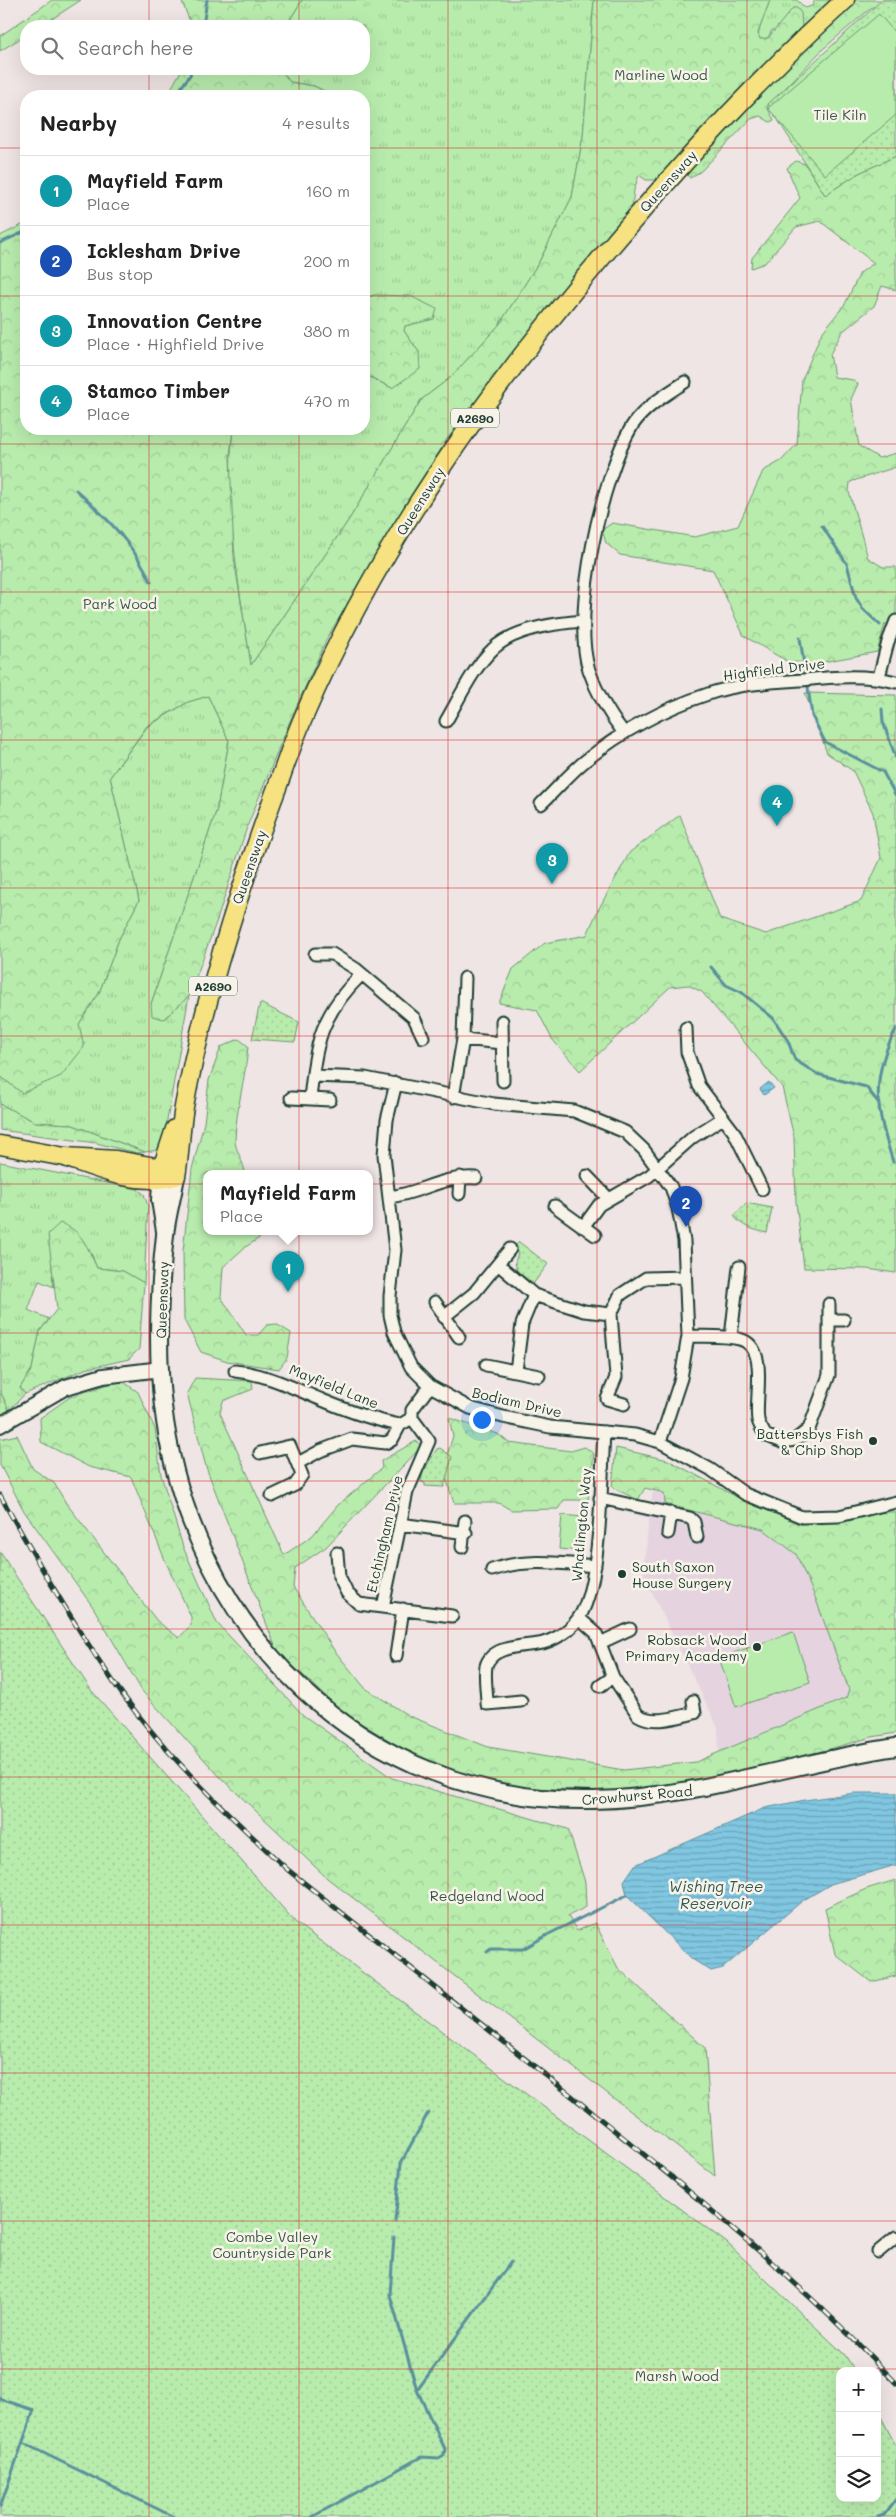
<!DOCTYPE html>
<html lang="en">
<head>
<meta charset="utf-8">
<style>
  body { margin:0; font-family:Mali,sans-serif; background:#f6f6f6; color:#222 }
  .controls { position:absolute; right:15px; bottom:15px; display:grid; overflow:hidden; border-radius:10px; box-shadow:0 5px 20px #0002 }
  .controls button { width:45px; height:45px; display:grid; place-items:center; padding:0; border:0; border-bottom:1px solid #e0e0e0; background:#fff; color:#222; font:25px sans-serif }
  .you { position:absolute; left:481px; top:1419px; width:18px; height:18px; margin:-12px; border:4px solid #fff; border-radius:50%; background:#1a73e8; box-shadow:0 0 0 8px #1a73e833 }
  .badge { display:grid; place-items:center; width:32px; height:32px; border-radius:50%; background:#1f3d34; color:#fff; font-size:16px; font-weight:700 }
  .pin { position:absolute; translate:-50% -41px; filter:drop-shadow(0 1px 2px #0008) }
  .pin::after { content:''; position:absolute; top:26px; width:18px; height:15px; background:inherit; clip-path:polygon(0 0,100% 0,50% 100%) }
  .popup { position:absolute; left:203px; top:1170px; width:170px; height:65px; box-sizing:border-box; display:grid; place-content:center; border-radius:10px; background:#fff; filter:drop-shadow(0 1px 4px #0005); font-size:16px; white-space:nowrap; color:#767676 }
  .popup b { font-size:19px; color:#222 }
  .popup::after { content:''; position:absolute; left:50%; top:100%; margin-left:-10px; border:10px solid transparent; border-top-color:#fff }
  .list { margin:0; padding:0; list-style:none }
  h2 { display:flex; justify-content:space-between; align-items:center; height:65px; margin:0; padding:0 20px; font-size:21px }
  h2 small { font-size:16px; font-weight:400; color:#767676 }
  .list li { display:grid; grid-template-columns:32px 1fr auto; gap:15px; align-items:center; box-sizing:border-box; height:70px; padding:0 20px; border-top:1px solid #e0e0e0 }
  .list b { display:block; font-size:19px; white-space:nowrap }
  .list p { margin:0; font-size:16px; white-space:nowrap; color:#767676 }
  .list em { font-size:16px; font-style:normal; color:#767676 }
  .icon { flex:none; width:28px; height:28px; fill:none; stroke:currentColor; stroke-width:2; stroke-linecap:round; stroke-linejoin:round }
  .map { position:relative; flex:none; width:896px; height:2517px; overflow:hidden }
  .search { position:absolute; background:#fff; box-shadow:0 5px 20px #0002; left:20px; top:20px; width:350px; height:55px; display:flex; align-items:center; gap:12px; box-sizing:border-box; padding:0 18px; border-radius:20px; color:#767676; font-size:19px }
  .panel { position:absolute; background:#fff; box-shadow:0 5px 20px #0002; left:20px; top:90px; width:350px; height:345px; border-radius:20px }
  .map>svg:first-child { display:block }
</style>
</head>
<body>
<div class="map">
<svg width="896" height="2517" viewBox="0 0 896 2517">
  <defs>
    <pattern id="grass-tufts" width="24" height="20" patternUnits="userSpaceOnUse" patternTransform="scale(1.25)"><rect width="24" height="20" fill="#b8ecad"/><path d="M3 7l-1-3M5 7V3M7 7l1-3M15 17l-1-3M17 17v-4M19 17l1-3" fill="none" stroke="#9ecb95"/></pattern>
    <pattern id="forest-crowns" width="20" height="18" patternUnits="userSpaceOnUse" patternTransform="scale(1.25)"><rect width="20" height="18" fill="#b8ecad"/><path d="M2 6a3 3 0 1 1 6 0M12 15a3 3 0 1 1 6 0" fill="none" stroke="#9ecb95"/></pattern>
    <pattern id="park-dots" width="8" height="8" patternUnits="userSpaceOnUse" patternTransform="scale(1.25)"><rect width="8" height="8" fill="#b8ecad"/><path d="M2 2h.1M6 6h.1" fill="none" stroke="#9ecb95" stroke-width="1.8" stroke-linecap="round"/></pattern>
    <pattern id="water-rules" width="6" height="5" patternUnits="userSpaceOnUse" patternTransform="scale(1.25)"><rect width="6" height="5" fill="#81c7e2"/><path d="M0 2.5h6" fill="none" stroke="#69a3b8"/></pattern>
  </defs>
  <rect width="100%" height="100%" fill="#efe5e4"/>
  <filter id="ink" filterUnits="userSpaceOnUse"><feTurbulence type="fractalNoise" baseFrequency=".02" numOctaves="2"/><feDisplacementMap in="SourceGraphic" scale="10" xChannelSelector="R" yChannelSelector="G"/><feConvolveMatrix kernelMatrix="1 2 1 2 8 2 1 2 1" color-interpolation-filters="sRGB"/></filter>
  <g filter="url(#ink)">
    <path fill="#e5d4e0" d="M653,1490L698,1502L775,1531L825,1590L857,1697L719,1762L718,1728L643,1574L649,1518L623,1511L626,1499L651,1503Z"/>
    <path fill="url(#grass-tufts)" stroke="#6c9470" d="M302,0H594L583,136L572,197L539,262L499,325L451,377L421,400L350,518L251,665C239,587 224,508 233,429H364V374L392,388L419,352L404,331L405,326L433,319L375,295L364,298V96H334L314,86L289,82L280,69H364V26H286Z
      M770,0H797L805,8L812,6L815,0H837L792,42V36L772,30L768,38L759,39L758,33Z
      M208,696L229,741L217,809L151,1004L164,1019L189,996L163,1143L158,1150L145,1152L70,1124L35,1122L0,1104V1076L22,1093L79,1024L99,993L119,939L139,900L110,777L147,727L188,702Z
      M0,1162L137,1189L144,1194L148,1206L144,1283L123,1271L97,1268L89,1249L52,1275L54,1287L39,1281L28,1310L49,1319L40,1331L32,1369L20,1388L25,1394L9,1410L0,1391Z"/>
    <path fill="url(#forest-crowns)" stroke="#6c9470" d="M52,0H81L41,26H26V35L0,51V36Z
      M181,0H302L286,26H192Z
      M594,0H770L758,33L760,39L768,38L793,8H797L801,13L802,26L792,36V42L657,180H646L639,175L634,190L632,207L447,439L327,638L290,721L247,827L217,920L189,996L164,1019L152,1016L151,1004L217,809L229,741L208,696L188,702L147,726L110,777L139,900L119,939L99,993L79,1024L84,1047L61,1076L22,1093L0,1076V236L26,223V429H233L230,456L234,558L251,665L350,518L421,400L451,377L499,325L539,262L572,197L583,136Z
      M853,0H896L885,7H872L823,49L767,107L774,120L770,122L760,116L751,119L701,171L690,178L686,174L687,167Z
      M182,69H280L290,82L314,86L334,96H167Z
      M896,156V290L882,286L874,306L842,332L830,354L834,377L853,380L858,384L851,399L859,446L879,458L896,453V467L850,482L849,492L868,558L883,567H896V623L885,624L877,652L817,663L788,662L744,636L713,570L620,555L606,543L602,530L612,523L695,537L738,526L763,471L781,461L797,444L802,380L821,334L845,304L860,273L874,263L820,221L796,227L765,263L751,268L752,258L800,198L787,168L796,161L805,164L825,195L859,173Z
      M375,295L410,296L437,309L434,319L405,326L404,331L419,352L420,369L392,388L364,374V298Z
      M805,693L896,695V1273L867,1269L804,1268L796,1202L794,1137L782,1087L702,992L688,985L670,987L580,1071L552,1039L537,1010L499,1003L513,969L545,943L587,935L597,912L630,852L680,815L720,919L766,934L861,901L881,858L873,813L853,771L827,753Z
      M239,1039L248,1046C246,1077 236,1108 235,1140C235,1150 244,1162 245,1173H207V1231H264V1235L244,1248L223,1267L221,1297L246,1335H258L267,1325L276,1324L291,1333L287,1358L279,1369L227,1361L201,1352L184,1320L183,1251L192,1169L204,1123L209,1080L221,1047Z
      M0,1104L35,1122L70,1124L145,1152L137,1153L96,1143L0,1130Z
      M60,1223C83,1231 87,1247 97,1268L123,1271L144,1283L139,1349L129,1359L85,1369L25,1394L20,1388L32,1369L40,1331L57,1309L48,1234Z
      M195,1378L252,1381L253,1389L223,1401L220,1413L284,1555L312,1536L338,1505L382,1468L381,1461L416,1441L422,1446L326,1547L295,1568L293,1587L334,1650L365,1688L409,1716L488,1747L624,1770L696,1762L846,1698L849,1690L815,1597L796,1554L763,1529L665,1504L664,1493L645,1488L638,1500L612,1487L616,1448L668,1460L737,1497L802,1523L843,1521L878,1512H896V1733L872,1737L755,1770L632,1792L532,1788L497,1784L459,1773L410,1753L344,1713L277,1651L206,1467L187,1393Z
      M121,1380L138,1392L155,1429L161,1475L183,1547L217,1623L303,1715L392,1778L568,1829L585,1882L586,1907L568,1916L577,1931L595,1923L618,1968L705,2048L715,2176L327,1878L221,1778L142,1691L93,1607L24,1511L0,1465V1439L17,1435L33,1469L54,1483L66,1503L157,1621L179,1638L191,1625V1617L165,1560L131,1477L89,1467L41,1442L40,1418L70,1397Z
      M0,1391L9,1410L0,1417Z
      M449,1418L498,1434L509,1443L571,1451L585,1447L594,1454L588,1500H564L558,1509L511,1510L499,1503H454L445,1475V1462L453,1436Z
      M896,1880V1976L871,1982L835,1954L825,1908L866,1889Z"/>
    <path fill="url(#park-dots)" stroke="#6c9470" d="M882,0H896V156L859,173L825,195L768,104Z
      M260,1003L299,1022L295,1042L252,1039Z
      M746,1203L772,1208L767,1233C754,1230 742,1227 734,1216Z
      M519,1242L548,1264L533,1284L517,1271L515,1262L518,1253L513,1249Z
      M440,1448L452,1457L444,1487L425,1486V1483L421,1482L423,1472L437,1449Z
      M0,1552L91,1690L296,1923L727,2243L845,2355L855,2371H840V2498H877V2409L896,2446V2517H0Z"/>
    <path fill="#b8ecad" stroke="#6c9470" d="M879,14L896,34V115L825,175L768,108Z
      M562,1515L583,1517L580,1551L559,1549Z
      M793,1632L810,1682L736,1707L719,1658Z"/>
    <path fill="url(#water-rules)" stroke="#5a909c" d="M769,1082L774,1088L764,1095L760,1089Z
      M855,1793H896V1865L831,1884L802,1901L723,1968L711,1971L692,1959L627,1895L624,1881L635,1865L765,1808L805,1800Z"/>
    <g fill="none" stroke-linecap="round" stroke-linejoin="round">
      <path stroke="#5a909c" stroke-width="3" d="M203,26L207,0
        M175,96L190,75L192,69
        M0,243L26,231
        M76,490C106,517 134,544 151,582
        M822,526L847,564L856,598L863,609L880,625
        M800,638L805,671
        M808,687L812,716L825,742L883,772L896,796
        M882,709L883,722L896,758
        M711,967L726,985L741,992L773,1018L788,1041L795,1060L817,1074L866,1087L878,1102
        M893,1162C877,1111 869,1080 896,1029
        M487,1952L491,1949H523L549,1934L627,1895
        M395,2221L401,2163L428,2113
        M418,2389L511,2262
        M0,2399L34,2410L0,2507
        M23,2443L174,2517
        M312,2517L421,2457L439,2458L444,2455L445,2449L417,2390L390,2295L394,2237
        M878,2517L884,2515L896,2499"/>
      <defs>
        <path id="minor" d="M879,677L888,642L896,621
          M446,721C460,697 473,668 493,649C513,629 557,623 584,621
          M624,733C608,713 597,694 589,670C571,614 602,475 632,426C644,407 667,394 685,382
          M541,804C556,790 569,774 585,761C621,732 663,709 708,694C737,684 771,682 802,680C833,677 865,674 896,682
          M315,954H332L356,969L414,1018L423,1037
          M502,1021L503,1081
          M686,1028L687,1052L699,1086L734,1132L762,1189
          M463,1039L502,1043
          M313,1076L365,1078L494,1104L574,1111L625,1132L644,1150L671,1187L678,1208L684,1241L688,1336L681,1378L660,1442
          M396,1083L387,1120L384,1155L395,1250L390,1296V1315L394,1332L411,1367L430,1386L470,1408L503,1417L550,1427L635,1435L660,1442L710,1469L745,1494L802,1517L839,1516L896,1502
          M453,1097L463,1039L465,978
          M291,1098L330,1100
          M310,1099C316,1042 320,1015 362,974
          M587,1176L609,1199
          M459,1194L460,1177
          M390,1197C424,1192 441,1176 476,1178
          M555,1206L595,1235
          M583,1227L599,1205L649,1176L693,1137L723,1118
          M498,1264L534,1295L584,1311L611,1314
          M435,1302L459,1337
          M444,1317L474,1293L510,1249
          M830,1320H844
          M688,1336C704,1337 723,1335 739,1339C770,1346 754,1398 758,1420C759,1425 763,1430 765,1435L782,1442L795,1440L809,1429L829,1375V1304
          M731,1337L739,1267
          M486,1365L539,1376
          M235,1371C267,1374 293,1388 322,1400C348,1411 373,1420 400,1425L412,1418V1410L430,1386
          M516,1371L522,1324L534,1295
          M624,1404L607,1399L616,1377L611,1314L620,1295L646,1278L685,1277
          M260,1453L290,1446L302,1475L295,1485L272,1496
          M298,1463L320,1451L352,1439L385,1443L392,1440L400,1425
          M600,1498L690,1518L694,1522L697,1537
          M400,1524L466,1533
          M668,1533L671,1513
          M462,1547L465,1521
          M337,1553L339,1577L347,1593L359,1604L452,1616
          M492,1570C525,1558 560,1563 595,1566
          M383,1607L407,1492L429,1441L412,1418
          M579,1618L596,1633L613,1677L638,1715C654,1725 677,1717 695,1713L693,1701
          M600,1643L630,1629
          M396,1656L403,1609
          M600,1686L613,1677
          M521,1701L487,1704C487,1692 484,1677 486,1666C492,1644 526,1647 543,1643C557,1639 572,1629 580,1616C602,1578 601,1479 604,1432
          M878,2252L896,2237"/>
        <path id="tertiary" d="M0,1425L66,1387L103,1376L161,1369"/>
        <path id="secondary" d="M165,1231L160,1200L162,1168L176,1176C173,1196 167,1215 165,1235C159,1290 156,1350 163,1406C189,1628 363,1805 593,1800C698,1798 794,1762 896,1747"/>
        <path id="primary" d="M0,1145L65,1157L116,1160L162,1168L175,1129
          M65,1157C102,1170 138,1186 176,1176C180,1154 180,1130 184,1107C203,1003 236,900 272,801C283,772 292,743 304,716C377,547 483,397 602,257C678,167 758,79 845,0"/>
      </defs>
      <use href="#minor" stroke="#1f3d34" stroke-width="15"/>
      <use href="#tertiary" stroke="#1f3d34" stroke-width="18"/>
      <use href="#secondary" stroke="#1f3d34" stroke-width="20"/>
      <use href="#primary" stroke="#1f3d34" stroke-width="21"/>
      <use href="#minor" stroke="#f7f3e8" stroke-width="11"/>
      <use href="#tertiary" stroke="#f7f3e8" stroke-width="14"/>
      <use href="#secondary" stroke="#f7f3e8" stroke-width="16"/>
      <use href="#primary" stroke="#f6e281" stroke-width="18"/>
      <defs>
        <path id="rail" d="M0,1495C34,1556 69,1617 108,1674C157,1747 224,1811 288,1870C383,1946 478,2022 573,2097C686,2188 797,2277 896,2383"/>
      </defs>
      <use href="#rail" stroke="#1f3d34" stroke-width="5"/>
      <use href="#rail" stroke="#f7f3e8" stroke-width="3" stroke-dasharray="9" stroke-linecap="butt"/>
    </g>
  </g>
  <path fill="none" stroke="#d62828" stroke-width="1" stroke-opacity="0.55" d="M149,0V26M299,0V26M448,0V2517M597,0V2517M747,0V2517M149,69V96M299,69V96M0,148H26M364,148H896M0,296H26M364,296H896M149,429V2517M299,429V2517M0,444H896M0,592H896M0,740H896M0,888H896M0,1036H896M0,1184H896M0,1333H896M0,1481H896M0,1629H896M0,1777H896M0,1925H896M0,2073H896M0,2221H896M0,2369H896"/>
  <g fill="#1f3d34" stroke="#f7f3e8" stroke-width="2">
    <circle cx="873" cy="1441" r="5"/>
    <circle cx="622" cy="1574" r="5"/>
    <circle cx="757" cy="1647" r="5"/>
  </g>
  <g text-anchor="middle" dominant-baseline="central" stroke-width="5" stroke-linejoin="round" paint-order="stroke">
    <g fill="#f7f3e8" stroke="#60746a" stroke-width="1">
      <rect x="451" y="408.5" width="48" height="19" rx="4"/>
      <rect x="189" y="976.5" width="48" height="19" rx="4"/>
    </g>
    <g font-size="12" font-weight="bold" fill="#1f3d34">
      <text x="475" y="418">A2690</text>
      <text x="213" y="986">A2690</text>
    </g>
    <g font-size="14" fill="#365746" stroke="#f7f3e8">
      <text x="661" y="74">Marline Wood</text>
      <text x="840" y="114">Tile Kiln</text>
      <text x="120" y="603">Park Wood</text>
      <text x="487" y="1895">Redgeland Wood</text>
      <text x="272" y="2236">Combe Valley<tspan x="272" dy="16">Countryside Park</tspan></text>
      <text x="677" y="2375">Marsh Wood</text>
    </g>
    <g font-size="14" fill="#1f3d34" stroke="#f7f3e8">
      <text transform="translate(668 181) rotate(-48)">Queensway</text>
      <text transform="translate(420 501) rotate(-58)">Queensway</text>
      <text transform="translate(774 669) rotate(-7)">Highfield Drive</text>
      <text transform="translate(249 867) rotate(-71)">Queensway</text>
      <text transform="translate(162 1300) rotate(-88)">Queensway</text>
      <text transform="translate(334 1386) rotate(22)">Mayfield Lane</text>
      <text transform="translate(517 1402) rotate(13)">Bodiam Drive</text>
      <text transform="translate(581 1525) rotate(-85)">Whatlington Way</text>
      <text transform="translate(384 1534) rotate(-77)">Etchingham Drive</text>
      <text transform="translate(637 1795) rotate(-5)">Crowhurst Road</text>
    </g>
    <g font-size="14" fill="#1f3d34" stroke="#f7f3e8" text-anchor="end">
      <text x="863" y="1433">Battersbys Fish<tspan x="863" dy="16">&amp; Chip Shop</tspan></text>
      <text x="632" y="1566" text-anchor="start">South Saxon<tspan x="632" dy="16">House Surgery</tspan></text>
      <text x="747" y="1639">Robsack Wood<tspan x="747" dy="16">Primary Academy</tspan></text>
    </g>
    <g font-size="15" font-style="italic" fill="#335957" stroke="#f7f3e8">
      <text x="716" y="1886">Wishing Tree<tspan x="716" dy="17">Reservoir</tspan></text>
    </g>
  </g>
</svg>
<div class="controls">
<button>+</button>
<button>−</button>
<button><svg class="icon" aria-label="layers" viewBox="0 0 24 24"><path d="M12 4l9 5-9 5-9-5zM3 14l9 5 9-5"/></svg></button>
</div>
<div class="you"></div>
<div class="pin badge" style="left:288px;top:1292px;background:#0f9aa8">1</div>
<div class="popup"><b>Mayfield Farm</b>Place</div>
<div class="pin badge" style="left:686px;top:1227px;background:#1a4fb4">2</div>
<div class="pin badge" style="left:552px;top:884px;background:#0f9aa8">3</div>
<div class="pin badge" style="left:777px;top:826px;background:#0f9aa8">4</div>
<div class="search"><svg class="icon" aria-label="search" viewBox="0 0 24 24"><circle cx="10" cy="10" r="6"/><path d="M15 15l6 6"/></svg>Search here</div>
<section class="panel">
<h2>Nearby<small>4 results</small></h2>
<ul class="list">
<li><span class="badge" style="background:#0f9aa8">1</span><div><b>Mayfield Farm</b><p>Place</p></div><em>160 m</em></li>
<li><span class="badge" style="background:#1a4fb4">2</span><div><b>Icklesham Drive</b><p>Bus stop</p></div><em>200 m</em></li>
<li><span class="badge" style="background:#0f9aa8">3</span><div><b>Innovation Centre</b><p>Place · Highfield Drive</p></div><em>380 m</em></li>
<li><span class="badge" style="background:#0f9aa8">4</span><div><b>Stamco Timber</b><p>Place</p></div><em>470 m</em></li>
</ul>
</section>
</div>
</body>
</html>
